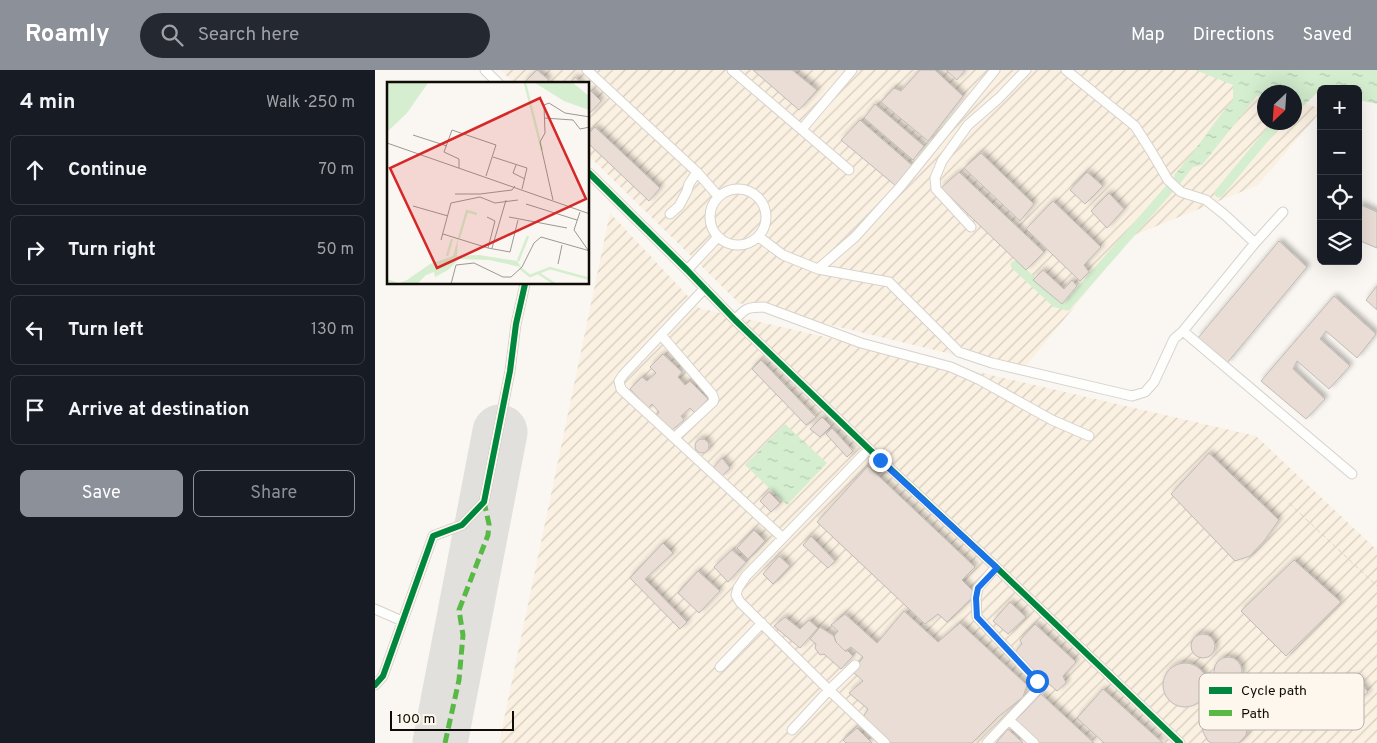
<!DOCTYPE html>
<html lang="en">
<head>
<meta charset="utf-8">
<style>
  body { margin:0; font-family:Overpass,sans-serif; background:#242831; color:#f1f3f6 }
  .controls { position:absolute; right:15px; top:15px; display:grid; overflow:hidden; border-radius:8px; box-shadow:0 5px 20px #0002 }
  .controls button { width:45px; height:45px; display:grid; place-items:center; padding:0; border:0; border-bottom:1px solid #363941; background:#171b24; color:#f1f3f6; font:25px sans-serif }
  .compass { position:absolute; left:882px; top:15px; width:45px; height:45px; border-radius:50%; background:#171b24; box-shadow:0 5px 20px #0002; rotate:205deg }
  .scale { position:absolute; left:15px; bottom:12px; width:124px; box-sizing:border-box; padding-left:5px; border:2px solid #0f0c07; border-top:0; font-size:14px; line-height:18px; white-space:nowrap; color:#0f0c07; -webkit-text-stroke:4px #fef7ed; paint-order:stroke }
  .stop { position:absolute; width:15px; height:15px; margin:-11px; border:4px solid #1a73e8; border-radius:50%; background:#fff }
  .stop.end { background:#1a73e8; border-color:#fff; box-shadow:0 1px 5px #0008 }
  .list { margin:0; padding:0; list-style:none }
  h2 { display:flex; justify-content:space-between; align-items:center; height:65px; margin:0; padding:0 20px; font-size:21px }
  h2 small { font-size:16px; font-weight:400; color:#9ea1a6 }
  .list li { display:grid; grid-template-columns:32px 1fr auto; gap:15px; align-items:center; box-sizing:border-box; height:70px; margin:0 10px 10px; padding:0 10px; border:1px solid #363941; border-radius:8px }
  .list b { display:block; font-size:19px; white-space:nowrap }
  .list em { font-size:16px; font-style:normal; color:#9ea1a6 }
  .actions { display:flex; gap:10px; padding:15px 20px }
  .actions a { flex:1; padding:11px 0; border:1px solid #8c9099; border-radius:8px; text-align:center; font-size:18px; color:#8c9099 }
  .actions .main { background:#8c9099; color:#fff }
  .icon { flex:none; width:28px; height:28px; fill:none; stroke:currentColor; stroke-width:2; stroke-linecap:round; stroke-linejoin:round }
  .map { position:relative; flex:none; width:1002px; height:673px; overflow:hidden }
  header { display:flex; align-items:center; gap:30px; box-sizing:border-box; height:70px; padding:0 25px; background:#8c9099; color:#fff }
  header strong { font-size:24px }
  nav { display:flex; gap:28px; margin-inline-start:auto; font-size:18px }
  .search { width:350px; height:45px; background:#242831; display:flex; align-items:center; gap:12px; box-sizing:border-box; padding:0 18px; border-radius:28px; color:#9ea1a6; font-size:19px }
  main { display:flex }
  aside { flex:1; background:#171b24 }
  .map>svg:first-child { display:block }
</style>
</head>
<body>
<header>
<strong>Roamly</strong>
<div class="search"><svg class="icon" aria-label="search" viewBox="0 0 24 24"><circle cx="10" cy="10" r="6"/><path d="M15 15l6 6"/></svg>Search here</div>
<nav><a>Map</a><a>Directions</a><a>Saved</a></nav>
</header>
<main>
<aside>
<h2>4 min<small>Walk · 250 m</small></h2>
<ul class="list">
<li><svg class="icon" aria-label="ahead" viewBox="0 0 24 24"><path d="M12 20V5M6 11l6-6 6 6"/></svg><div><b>Continue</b></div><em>70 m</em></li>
<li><svg class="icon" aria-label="right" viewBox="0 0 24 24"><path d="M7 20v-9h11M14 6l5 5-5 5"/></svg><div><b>Turn right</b></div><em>50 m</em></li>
<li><svg class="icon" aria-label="left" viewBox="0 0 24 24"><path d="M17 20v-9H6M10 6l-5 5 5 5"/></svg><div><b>Turn left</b></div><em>130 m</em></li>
<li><svg class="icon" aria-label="arrive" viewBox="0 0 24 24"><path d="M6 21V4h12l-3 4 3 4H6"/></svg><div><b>Arrive at destination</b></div></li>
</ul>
<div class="actions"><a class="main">Save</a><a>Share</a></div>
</aside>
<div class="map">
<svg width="1002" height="673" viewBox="0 0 1002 673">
  <defs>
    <pattern id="industrial-furrows" width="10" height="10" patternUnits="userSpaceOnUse" patternTransform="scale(1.25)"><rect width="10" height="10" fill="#fbf1e2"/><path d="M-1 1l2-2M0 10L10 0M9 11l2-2" fill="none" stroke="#d6cdc0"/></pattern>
    <pattern id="water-ripples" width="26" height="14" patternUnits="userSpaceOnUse" patternTransform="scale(1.25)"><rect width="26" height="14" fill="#d4eecf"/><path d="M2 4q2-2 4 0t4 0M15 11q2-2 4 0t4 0" fill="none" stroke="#b5cbb0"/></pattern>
    <filter id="shadow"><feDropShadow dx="3" dy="-3" stdDeviation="2.5" flood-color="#0004"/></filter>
  </defs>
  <rect width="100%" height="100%" fill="#faf6f1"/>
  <path fill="url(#industrial-furrows)" d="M126,0H831L889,22V52H919L920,30L946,39V41L883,115L757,166L647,301L364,233L214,86V14H140Z
    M235,143L324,238L881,366L1002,480V673H124Z"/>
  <path fill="url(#water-ripples)" d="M820,0H1002V34L983,30V19H946V23L943,22L922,42L920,41L919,22H889V28L882,26L827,95L818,97L807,111L799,105C821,82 837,53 858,30V15Z
    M410,354L452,393L412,435L370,395Z"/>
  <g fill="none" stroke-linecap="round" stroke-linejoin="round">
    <path stroke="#d4eecf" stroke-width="9" d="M844,123L903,52
      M640,195L681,233L692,236L803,109"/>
    <path stroke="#e2e0dc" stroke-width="55" d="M65,673L125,362"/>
  </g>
  <path fill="#e9ddd5" stroke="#c0bbb7" filter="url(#shadow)" d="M162,0L174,10L170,14H148Z
    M378,0H417L442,20L424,40Z
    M545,0H560L588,26L553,71L506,32L519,18L526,21Z
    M571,0H590L582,10Z
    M200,7L208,14H194Z
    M214,19L226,31L214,44Z
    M500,34L549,76L538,90L489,48Z
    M485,50L538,96L521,116L466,70Z
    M220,57L285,118L274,131L214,74V63Z
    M606,83L659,134L645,151L589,98Z
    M584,102L669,182L651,200L566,118Z
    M712,102L728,116L710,134L695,120Z
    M734,123L749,139L732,158L716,141Z
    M678,131L726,177L709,195L714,202L705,211L651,159Z
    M984,134L1002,142V178L983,170Z
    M904,171L932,197L852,293L823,268Z
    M668,200L689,219L697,210L702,216L687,234L658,210Z
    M1002,216V240L991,230Z
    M959,226L1001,264L982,288L951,261L945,269L975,296L954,319L922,291L918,299L950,329L931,349L886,311Z
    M288,284L307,302L303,307L310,315L315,311L333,329L320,343L315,338L306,346L309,350L296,361L281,346L284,342L277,334L273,338L255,319L267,307L272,311L281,303L275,297Z
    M386,290L441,347L431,355L377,299Z
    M447,347L456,356L445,367L435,359Z
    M457,358L478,381L472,387L451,364Z
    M320 376a7 7 0 1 1 14 0a7 7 0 1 1-14 0Z
    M834,383L904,450L889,471L875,486L860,491L796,424Z
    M347,388L355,398L346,407L337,399Z
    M493,396L600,497L587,510L601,524L572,552L563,544L550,554L442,452Z
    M394,422L405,433L396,442L385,431Z
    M379,460L390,471L373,489L362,478Z
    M436,466L460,491L453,498L428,475Z
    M288,473L298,483L270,509L312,552L305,559L255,508Z
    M357,480L371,492L353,512L339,497Z
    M404,486L415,496L398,514L388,504Z
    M919,490L966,532L911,586L866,541Z
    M323,501L345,521L324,543L303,523Z
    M635,532L651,547L633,564L618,551Z
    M529,541L563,572L585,553L652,615L648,627L623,647L597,673H515L488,647L493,639L474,623L488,611L478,602L488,587L476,577L470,581L461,572L459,566L463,561L456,555L470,544L502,573Z
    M410,547L425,559L434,550L443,558L425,578L399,556Z
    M660,554L701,592L688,606L691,613L682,621L639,583L647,574L645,570Z
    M445,557L459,566L461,572L470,581H473L478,586L466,599L449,584L445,585L440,578L441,574L435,569Z
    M816 576a12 12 0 1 1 24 0a12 12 0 1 1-24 0Z
    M839 601a14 14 0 1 1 28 0a14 14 0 1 1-28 0Z
    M788 615a22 22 0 1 1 44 0a22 22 0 1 1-44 0Z
    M971,607L974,610L982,607L993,622L963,649L959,644L965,637L952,622Z
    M728,619L788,673H729L702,648Z
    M666,624L719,673H664L640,651Z
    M846,633H857L863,636L869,643L873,654L871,665L864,673H836L833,671L828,662L827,651L830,643L837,636Z
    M482,658L497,673H471L468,670Z
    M633,659L648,673H621Z"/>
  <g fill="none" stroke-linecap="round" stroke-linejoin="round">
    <defs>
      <path id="minor" d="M110,0L124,14
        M212,0L322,102L343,126
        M357,0L474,100
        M691,0L760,56L776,81L793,110L806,122L831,130L850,145L880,173
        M427,59L477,0
        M214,103L312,200L360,250L494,379L621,497L805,673
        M335 147a28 28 0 1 1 56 0a28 28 0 1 1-56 0Z
        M295,144L304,136L312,121L314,114L322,102
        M596,157L561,119L560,108L567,91L593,55L624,28L651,0
        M384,167L408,185L443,199L514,212L584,282L617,293L757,326L770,322L779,312L799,269L808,261L880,173L908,142
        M443,199L480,167L526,116L620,0
        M312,200L343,167
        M330,218L248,305L244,311L246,319L408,468
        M360,250C370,238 373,237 389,237L486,273L576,297L605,310L677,350L714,366
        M808,261L977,404
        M286,265L337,324L339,329L338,332L299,368
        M494,379L371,506L363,518L361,525L365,532L454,620L510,673
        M0,539L27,551
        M345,597L387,553
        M0,615L8,606L58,466L87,455L109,432L135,301L141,254L150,214
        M634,650L659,673
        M417,660L454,620L480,595
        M612,673L663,619L662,611L602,547L601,528L603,518L621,497"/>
    </defs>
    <use href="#minor" stroke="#d6d2cd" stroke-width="11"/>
    <path stroke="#d5d5d3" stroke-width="1" stroke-dasharray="5 2.5" stroke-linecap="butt" d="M914,433L1002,516"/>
    <use href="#minor" stroke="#fefefd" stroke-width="9"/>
    <path stroke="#58b947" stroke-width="5" stroke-dasharray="10 5" stroke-linecap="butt" d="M70,673L84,610L88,565L84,540L113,465L114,454L109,432"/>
    <defs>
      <path id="cycleway" d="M214,103L312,200L360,250L494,379L621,497L805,673
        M0,615L8,606L58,466L87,455L109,432L135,301L141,254L150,214"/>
    </defs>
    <use href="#cycleway" stroke="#fef7ed" stroke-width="9"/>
    <use href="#cycleway" stroke="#00873e" stroke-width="6"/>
  </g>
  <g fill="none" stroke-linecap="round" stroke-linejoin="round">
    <path stroke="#1a73e8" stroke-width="6" d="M505,390L622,498L603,518L601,528L602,547L662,611"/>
  </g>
  <g transform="translate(12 12)">
    <rect width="202" height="202" fill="#faf6f1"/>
    <path d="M0,1H41L20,31L0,50ZM148,1H186L202,14V28L177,19ZM71,156L70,174L92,173L130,179L134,185L102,178L72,177L61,188L48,195L47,190L39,193L30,202H0V197L12,201L20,198L43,182L66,174Z" fill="#d4eecf"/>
    <path fill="none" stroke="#d4eecf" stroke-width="2.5" d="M138,1L155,68M72,156L80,129L90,132M60,174L65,157M131,179L141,154M133,186L143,194L163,186L203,197M151,191L168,202"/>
    <path fill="none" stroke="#9c9893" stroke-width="1" d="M157,36L186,38L193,47L203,45M26,53L60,64M0,61L203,132M106,75L140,86L135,107M129,83L126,91L138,97M72,86V77L57,70L65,48L109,63L99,94M68,112H93L125,108L128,104M166,118L153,60L158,51L157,23L162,21L178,31L203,35M139,122L190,138M26,124L61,134M193,130L187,148L201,168M122,135L180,146M56,152L101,166L108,139L100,135M54,158L64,121L93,115L108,121L131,118M101,166L123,170L131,138M105,166L119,118M171,182L175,163M64,202L69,183L87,181L116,195H124L135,185L147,161L154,155L203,169"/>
    <path fill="#d62828" fill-opacity="0.15" stroke="#d62828" stroke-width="2.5" d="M153,16L199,117L50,186L3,86Z"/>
    <rect width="202" height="202" fill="none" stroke="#0f0c07" stroke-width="2.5"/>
  </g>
  <rect x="824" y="603" width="165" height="57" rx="8" fill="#fef7ed" stroke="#b6b0a8" stroke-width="1"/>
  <rect x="834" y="617" width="23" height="7" fill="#00873e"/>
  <rect x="834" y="640" width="23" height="6" fill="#58b947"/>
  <g font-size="14" fill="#0f0c07">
    <text x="866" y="625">Cycle path</text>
    <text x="866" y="648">Path</text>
  </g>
</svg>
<div class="controls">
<button>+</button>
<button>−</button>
<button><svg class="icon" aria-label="locate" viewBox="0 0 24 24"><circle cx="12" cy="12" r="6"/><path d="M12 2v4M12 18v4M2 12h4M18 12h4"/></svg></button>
<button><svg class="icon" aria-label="layers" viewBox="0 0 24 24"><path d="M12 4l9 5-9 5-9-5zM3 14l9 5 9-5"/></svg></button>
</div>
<svg class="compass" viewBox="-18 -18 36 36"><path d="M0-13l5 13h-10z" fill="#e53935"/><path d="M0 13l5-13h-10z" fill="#9ea1a6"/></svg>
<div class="scale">100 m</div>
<div class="stop" style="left:662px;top:611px"></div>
<div class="stop end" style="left:505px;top:390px"></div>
</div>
</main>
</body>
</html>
